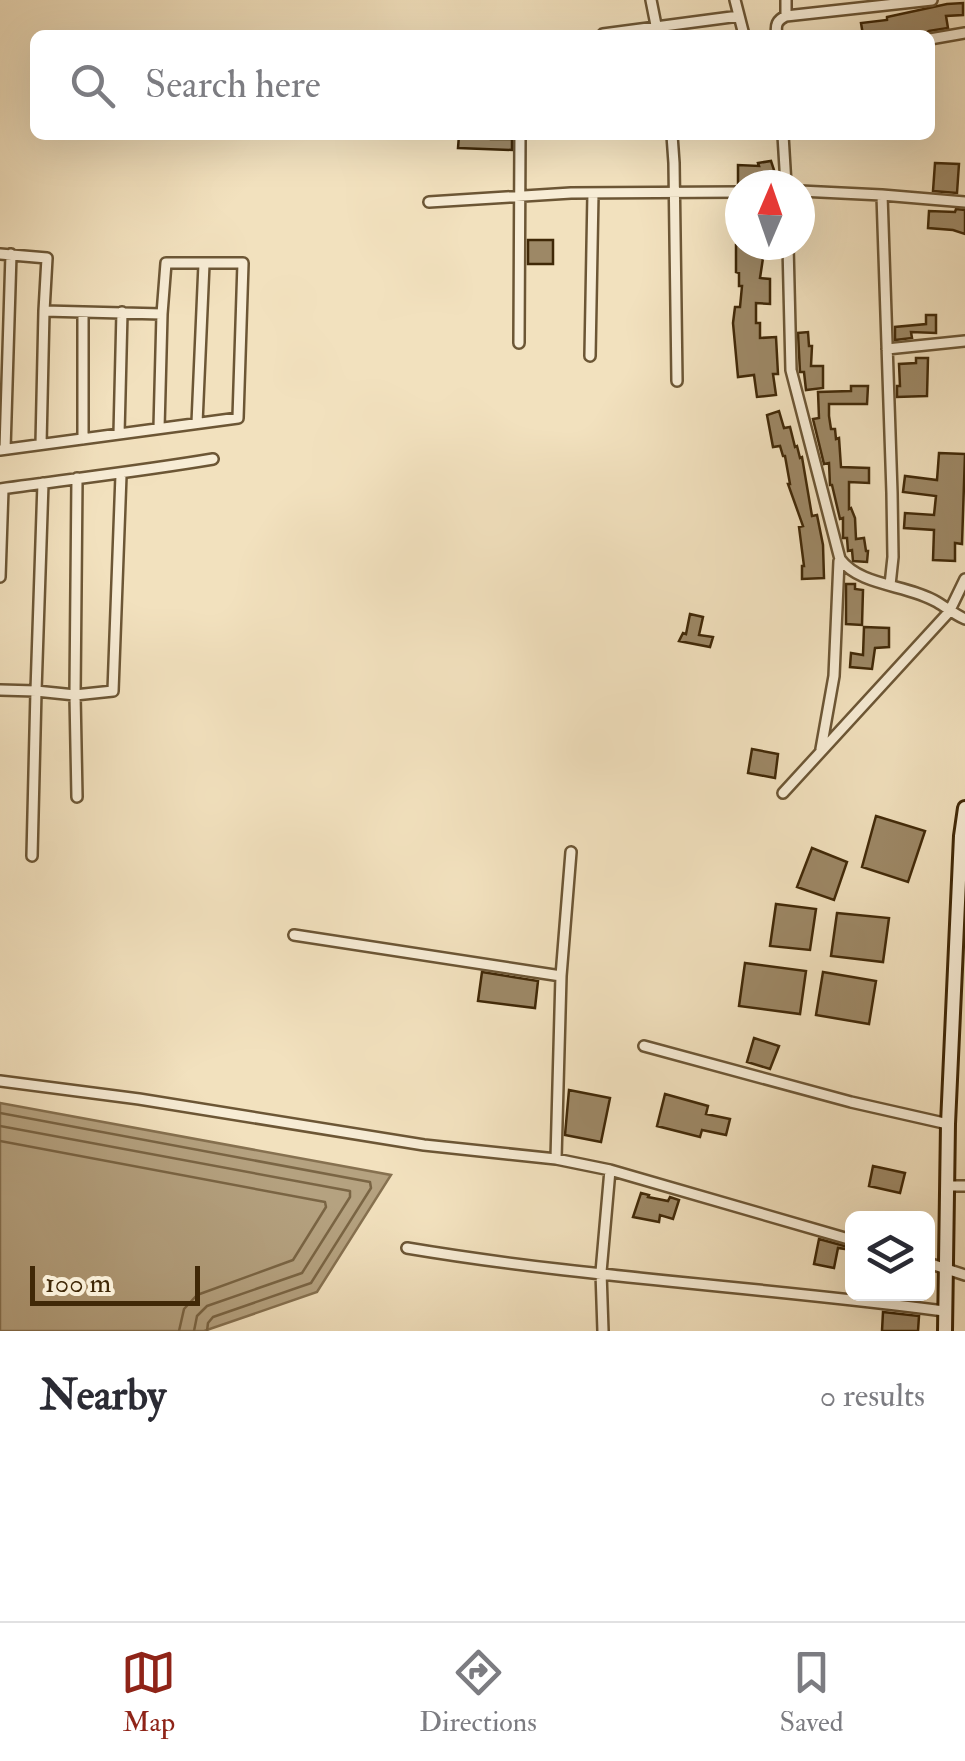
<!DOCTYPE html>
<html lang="en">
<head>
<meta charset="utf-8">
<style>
  body { margin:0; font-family:"IM FELL Double Pica",serif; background:#f2f2f3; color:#2b2b33 }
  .controls { position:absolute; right:30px; bottom:30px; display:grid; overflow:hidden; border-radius:15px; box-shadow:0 10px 40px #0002 }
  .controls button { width:90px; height:90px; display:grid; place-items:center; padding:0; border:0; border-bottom:2px solid #e1e1e2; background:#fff; color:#2b2b33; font:50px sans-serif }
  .compass { position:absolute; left:725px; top:170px; width:90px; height:90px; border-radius:50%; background:#fff; box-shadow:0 10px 40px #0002; rotate:2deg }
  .scale { position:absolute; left:30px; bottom:25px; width:170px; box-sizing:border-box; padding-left:10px; border:5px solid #402807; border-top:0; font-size:28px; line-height:35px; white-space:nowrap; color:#402807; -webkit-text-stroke:8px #f7ecd5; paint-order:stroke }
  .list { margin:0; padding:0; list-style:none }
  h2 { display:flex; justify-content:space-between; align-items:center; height:130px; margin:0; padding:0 40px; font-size:42px }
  h2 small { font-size:32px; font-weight:400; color:#7c7c81 }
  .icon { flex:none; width:55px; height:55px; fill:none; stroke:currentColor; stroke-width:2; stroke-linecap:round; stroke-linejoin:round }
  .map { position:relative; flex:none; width:965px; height:1331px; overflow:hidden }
  .search { position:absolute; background:#fff; box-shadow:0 10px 40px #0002; left:30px; right:30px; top:30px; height:110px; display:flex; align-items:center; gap:25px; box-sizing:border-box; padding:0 35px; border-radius:15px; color:#7c7c81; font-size:38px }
  .sheet { height:290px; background:#fff }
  nav { display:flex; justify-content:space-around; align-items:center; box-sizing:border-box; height:140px; border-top:2px solid #e1e1e2; background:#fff; font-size:28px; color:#7c7c81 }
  nav a { display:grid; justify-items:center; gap:5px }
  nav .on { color:#8f2418 }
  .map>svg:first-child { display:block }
</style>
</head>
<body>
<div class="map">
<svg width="965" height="1331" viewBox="0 0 965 1331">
  <rect width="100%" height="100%" fill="#f2e1be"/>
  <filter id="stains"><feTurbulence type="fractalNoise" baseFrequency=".002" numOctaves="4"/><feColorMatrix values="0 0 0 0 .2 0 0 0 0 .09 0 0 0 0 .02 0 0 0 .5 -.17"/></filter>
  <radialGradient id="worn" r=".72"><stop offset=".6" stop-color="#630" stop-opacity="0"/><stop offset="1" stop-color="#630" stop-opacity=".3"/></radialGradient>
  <path fill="#b5a280" stroke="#867150" stroke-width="2.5" d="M0,1103L391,1175L317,1292L204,1331H0Z"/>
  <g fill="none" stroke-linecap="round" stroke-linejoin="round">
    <path stroke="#7a6544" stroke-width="2.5" d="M0,1113L370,1182L371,1188L311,1283L213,1317L208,1323L207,1331
      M0,1126L350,1191V1197L302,1273L207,1306L197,1316L194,1331
      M0,1141L325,1202L326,1207L293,1260L197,1295L184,1309L179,1331"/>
  </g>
  <path fill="#9d8866" stroke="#402807" stroke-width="2.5" d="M963,3V15L946,16L948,28L929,31L923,35H890L889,32L863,35L861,23L887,20V17L947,4Z
    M459,135H491V139H512V150L458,148Z
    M771,161L774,170L756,174L755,185L738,184V165L759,166L758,163Z
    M935,163L959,164L957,193L933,191Z
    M956,209L965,210V234L953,230L928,228L929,211L955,212Z
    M528,240H553V264H528Z
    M736,245H765L760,278L770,279V304L756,303V323H760V338L776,337L778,374H773L776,395L757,397L754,375L738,377L733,323L735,307H740L742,286H739V273L736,272Z
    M926,315H936V333L911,332L912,338L895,340V327L926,324Z
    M808,332L809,346H812L811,366H823V388L806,390L804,372H800L798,333Z
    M916,358H928L927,396L897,397V386H900L899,364L916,363Z
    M851,386H868L867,404H829V416L831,429H835L836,439L839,438L841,467L869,468V483L849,482V509L851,508L855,518L856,539L864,538L866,551H868L867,562L853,561L852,550L848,551L847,538H843V518L840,519L832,485H830L829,463L824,464L813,419L819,418L818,392L851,391Z
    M779,411L784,428L790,427L795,447L797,446L800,458L802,457L812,516L817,515L823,545L824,578L802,579V566H804L799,527L803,526L788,484H790L785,456H783L780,446L773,447L767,415Z
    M939,453L965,454L962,544L955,543V561L933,560L934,530L904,528L905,513L934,515L936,496L903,492L905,476L937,480Z
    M846,584H855V589L863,590L862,625L846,624Z
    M690,614L703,617L699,635L713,637L710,647L679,641L683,633L686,634Z
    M864,627L889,628V647L875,648L872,669L850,667L851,653L863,655Z
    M752,749L778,754L775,778L748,773Z
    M876,816L925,831L908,882L862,867Z
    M812,848L847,862L834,900L797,887Z
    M776,904L816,909L810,950L770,946Z
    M837,913L889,918L883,962L831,956Z
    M745,963L806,971L800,1014L739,1006Z
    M482,972L538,981L535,1008L478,1001Z
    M823,972L876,981L869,1024L816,1015Z
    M754,1038L779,1046L770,1069L747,1062Z
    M569,1090L610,1098L601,1142L565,1135Z
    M665,1094L708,1106L706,1114L730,1119L726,1135L702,1130L700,1137L657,1126Z
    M873,1166L905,1173L900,1193L869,1186Z
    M641,1193L649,1195L648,1197L668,1201L670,1197L679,1200L673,1219L660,1215L659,1222L633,1217Z
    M819,1239L852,1248V1250L838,1248L834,1268L814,1264Z
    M883,1312L919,1316L918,1331H882Z"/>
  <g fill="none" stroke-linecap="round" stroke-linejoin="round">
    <defs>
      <path id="minor" d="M651,0L658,35
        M735,0L744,35
        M786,0V16
        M603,34L739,16
        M777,35C775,25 777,20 786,16L932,0
        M930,39L965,33
        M672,135L674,163L677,381
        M783,135L786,185
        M800,191L882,195L965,202
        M882,195L892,493L893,557L890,585
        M429,202L571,193L740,192
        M788,245L791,370L840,559C861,587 907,584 937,602C947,608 954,614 965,619
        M0,254L47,258L44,311L162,314L166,263H243L238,418L0,450
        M519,343L520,135
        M887,349L965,341
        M590,356L593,193
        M197,423L204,264
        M159,428L162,314
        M119,434L122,312
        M83,439V312
        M41,444L44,311
        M5,449L11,254
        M43,483L36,691L75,695L77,478
        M0,489C71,479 142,471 213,459
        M0,577L3,489
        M0,690L36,691L32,856
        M821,749L834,676L839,561
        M783,793L949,612L965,579
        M77,797L75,695L113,691L121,475
        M294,935L561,976
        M644,1046L851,1102L948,1124
        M0,1081L139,1099L424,1145L556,1159L610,1170L852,1240
        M556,1159L561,976L571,852
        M948,1186H965
        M407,1248C585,1278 765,1287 944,1311
        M928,1263L965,1275
        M603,1331L601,1272L610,1170"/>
      <path id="secondary" d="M945,1331L948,1124L961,836L965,808"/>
    </defs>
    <use href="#minor" stroke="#6c5635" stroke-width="14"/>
    <use href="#secondary" stroke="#402807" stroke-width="18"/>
    <use href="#minor" stroke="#f7ecd5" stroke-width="9"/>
    <use href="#secondary" stroke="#f7ecd5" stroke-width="12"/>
  </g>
  <rect width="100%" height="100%" filter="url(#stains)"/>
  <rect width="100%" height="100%" fill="url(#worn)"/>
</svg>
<div class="controls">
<button><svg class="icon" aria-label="layers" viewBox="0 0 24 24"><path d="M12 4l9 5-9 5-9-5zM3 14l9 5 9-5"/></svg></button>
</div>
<svg class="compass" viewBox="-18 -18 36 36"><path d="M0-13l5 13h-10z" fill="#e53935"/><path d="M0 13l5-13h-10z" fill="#7c7c81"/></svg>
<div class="scale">100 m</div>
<div class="search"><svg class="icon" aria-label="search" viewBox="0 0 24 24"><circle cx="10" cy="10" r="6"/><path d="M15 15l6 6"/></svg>Search here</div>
</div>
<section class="sheet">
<h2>Nearby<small>0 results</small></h2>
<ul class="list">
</ul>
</section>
<nav>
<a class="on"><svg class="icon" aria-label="map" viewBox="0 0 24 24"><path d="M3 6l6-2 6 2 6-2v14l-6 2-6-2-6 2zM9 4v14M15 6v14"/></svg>Map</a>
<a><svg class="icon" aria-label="directions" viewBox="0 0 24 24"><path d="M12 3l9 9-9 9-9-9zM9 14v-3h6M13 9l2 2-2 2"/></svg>Directions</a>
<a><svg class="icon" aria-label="saved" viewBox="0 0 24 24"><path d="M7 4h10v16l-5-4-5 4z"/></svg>Saved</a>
</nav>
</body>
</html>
